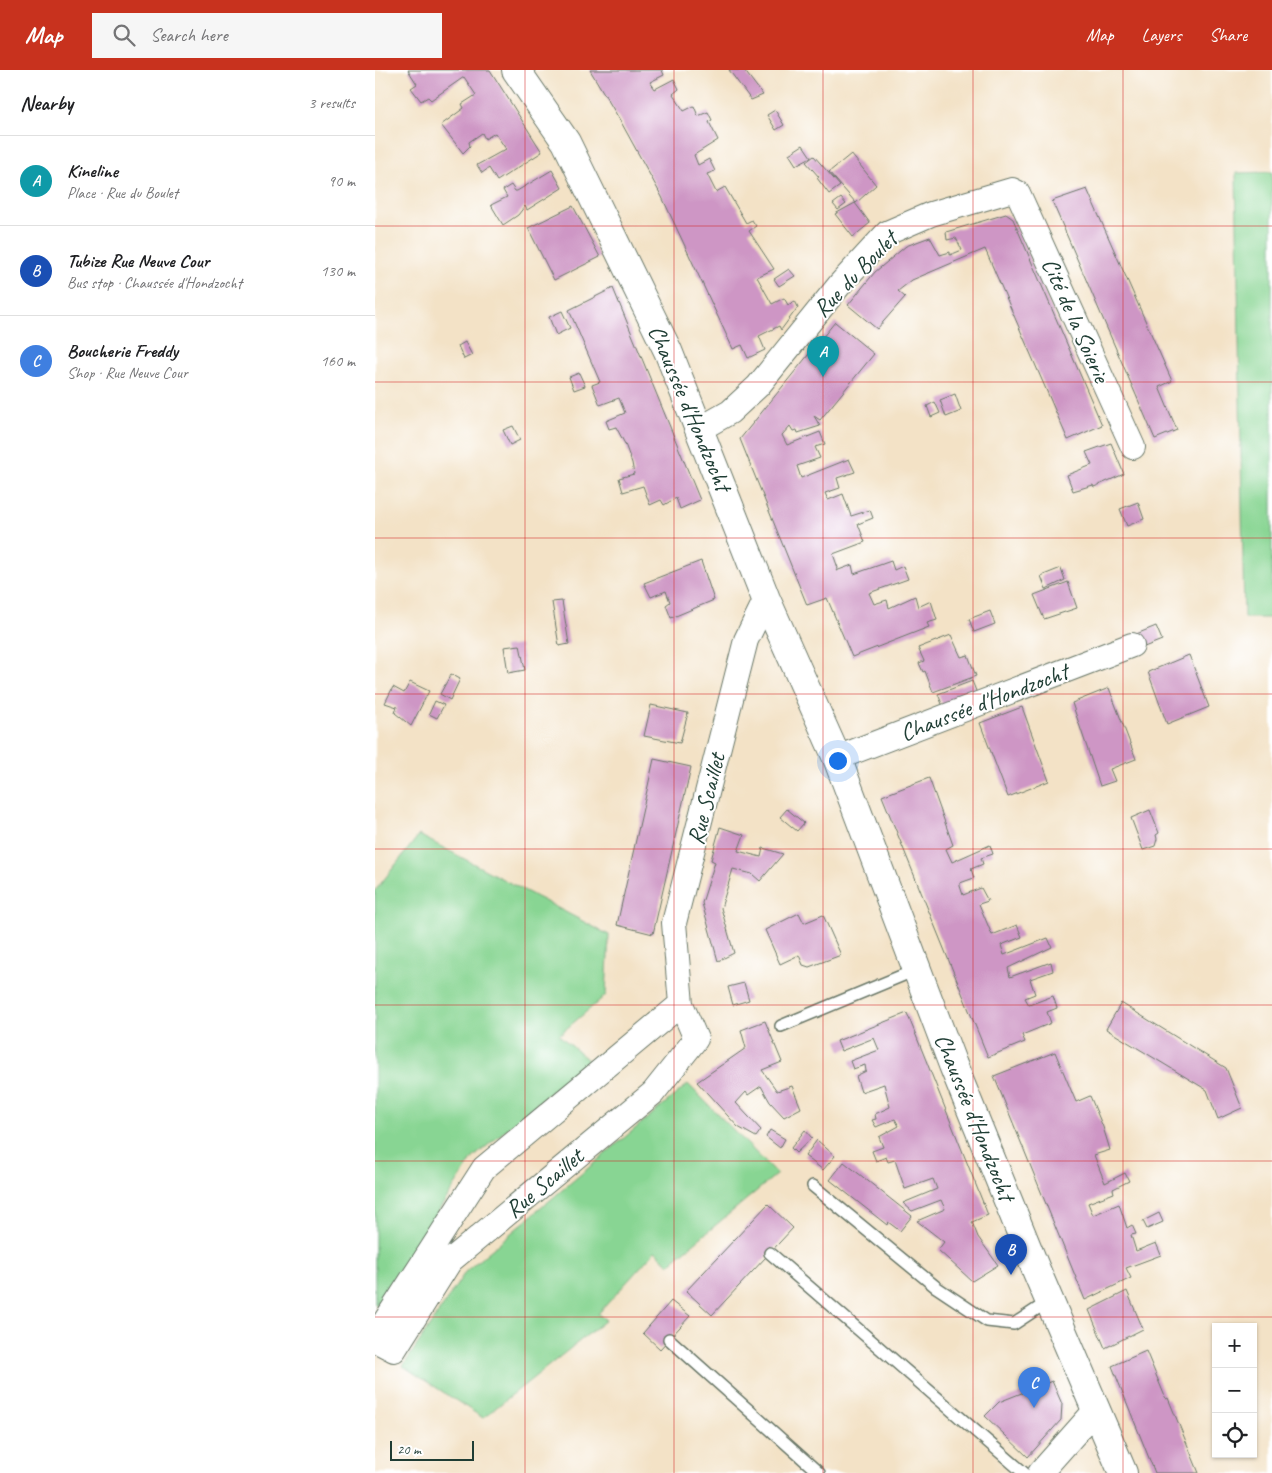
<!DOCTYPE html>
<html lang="en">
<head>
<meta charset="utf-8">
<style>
  body { margin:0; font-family:Caveat,sans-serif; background:#f6f6f6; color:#202124 }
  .controls { position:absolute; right:15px; bottom:15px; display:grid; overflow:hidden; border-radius:0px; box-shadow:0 1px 4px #0004 }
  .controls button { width:45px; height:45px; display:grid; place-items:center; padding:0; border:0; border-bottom:1px solid #e0e0e0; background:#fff; color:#202124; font:25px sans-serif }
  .scale { position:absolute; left:15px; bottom:12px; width:84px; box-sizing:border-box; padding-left:5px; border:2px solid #1f3d34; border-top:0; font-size:14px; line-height:18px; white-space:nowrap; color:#1f3d34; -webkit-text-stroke:4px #fff; paint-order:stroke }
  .you { position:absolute; left:462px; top:690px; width:18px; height:18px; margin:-12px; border:4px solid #fff; border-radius:50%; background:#1a73e8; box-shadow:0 0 0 8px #1a73e833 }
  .badge { display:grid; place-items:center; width:32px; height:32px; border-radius:50%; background:#c8321e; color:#fff; font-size:16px; font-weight:700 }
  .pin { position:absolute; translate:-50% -41px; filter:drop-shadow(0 1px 2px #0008) }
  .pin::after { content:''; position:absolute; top:26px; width:18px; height:15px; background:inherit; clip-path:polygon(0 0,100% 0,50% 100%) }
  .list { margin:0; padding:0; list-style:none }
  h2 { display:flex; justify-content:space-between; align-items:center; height:65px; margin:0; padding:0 20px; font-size:21px }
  h2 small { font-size:16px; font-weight:400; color:#757577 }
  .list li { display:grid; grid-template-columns:32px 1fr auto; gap:15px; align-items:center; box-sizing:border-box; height:90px; padding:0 20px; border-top:1px solid #e0e0e0 }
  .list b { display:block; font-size:19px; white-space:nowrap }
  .list p { margin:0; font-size:16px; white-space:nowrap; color:#757577 }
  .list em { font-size:16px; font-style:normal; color:#757577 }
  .icon { flex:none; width:28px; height:28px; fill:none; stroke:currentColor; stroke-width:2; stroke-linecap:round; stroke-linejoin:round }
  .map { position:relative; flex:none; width:897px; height:1403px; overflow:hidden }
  header { display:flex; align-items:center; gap:30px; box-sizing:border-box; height:70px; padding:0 25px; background:#c8321e; color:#fff }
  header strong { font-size:24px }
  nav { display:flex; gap:28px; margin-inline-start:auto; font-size:18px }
  .search { width:350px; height:45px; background:#f6f6f6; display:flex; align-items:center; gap:12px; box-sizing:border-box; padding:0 18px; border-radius:0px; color:#757577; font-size:19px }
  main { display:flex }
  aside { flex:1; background:#fff }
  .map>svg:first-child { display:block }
</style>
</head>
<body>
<header>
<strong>Map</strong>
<div class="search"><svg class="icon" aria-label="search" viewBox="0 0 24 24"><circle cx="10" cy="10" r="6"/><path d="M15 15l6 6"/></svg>Search here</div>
<nav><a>Map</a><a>Layers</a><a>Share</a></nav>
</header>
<main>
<aside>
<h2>Nearby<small>3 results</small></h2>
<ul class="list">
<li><span class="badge" style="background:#0f9aa8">A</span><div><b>Kineline</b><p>Place · Rue du Boulet</p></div><em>90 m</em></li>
<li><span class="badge" style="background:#1a4fb4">B</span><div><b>Tubize Rue Neuve Cour</b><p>Bus stop · Chaussée d'Hondzocht</p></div><em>130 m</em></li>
<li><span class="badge" style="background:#3f7fe0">C</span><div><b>Boucherie Freddy</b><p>Shop · Rue Neuve Cour</p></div><em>160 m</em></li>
</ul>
</aside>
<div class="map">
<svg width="897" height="1403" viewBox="0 0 897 1403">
  <rect width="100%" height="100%" fill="#fff"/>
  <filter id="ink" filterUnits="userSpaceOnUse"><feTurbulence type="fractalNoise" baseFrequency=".02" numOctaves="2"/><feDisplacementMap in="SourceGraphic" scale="10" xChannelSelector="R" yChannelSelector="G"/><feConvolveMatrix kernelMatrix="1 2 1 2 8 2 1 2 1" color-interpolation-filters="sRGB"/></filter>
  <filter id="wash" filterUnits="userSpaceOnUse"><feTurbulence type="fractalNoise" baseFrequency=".0096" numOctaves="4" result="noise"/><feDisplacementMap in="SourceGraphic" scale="20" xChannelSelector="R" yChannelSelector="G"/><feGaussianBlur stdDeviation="1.12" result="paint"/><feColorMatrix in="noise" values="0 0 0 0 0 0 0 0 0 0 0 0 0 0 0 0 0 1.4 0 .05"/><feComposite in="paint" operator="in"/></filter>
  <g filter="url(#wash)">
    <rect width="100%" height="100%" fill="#f3e2c6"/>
    <path fill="#88d593" stroke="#548964" d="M897,102V548H869L861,103Z
      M44,765L234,865L231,925L184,965L213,990L98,1088L2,1235L0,1234V821Z
      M313,1014L402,1104L294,1194L280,1181L223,1244L231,1250L108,1348L28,1296L91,1201Z"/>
    <g id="blocks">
      <path fill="#ce96c5" d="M33,0H115L167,82L122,111L114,98L107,103L102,95L131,79L120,63L110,69L107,63L94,72L95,76L88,83L66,55L89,38L87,34L101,25L89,7L56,30L53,27L46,31L36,18L42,14Z
        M215,0H287L289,5L275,12L280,19L299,9L304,19L298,24L309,41L319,36L323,46L333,42L337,50L334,52L343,70L319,85L323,95L334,89L340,101L332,104L341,122L350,117L371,153L377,150L381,156L374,161L399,199L382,207L397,234L409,228L413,235L420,231L423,237L406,260L404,256L384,266L390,280L373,288L367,275L358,279L287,127L246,52Z
        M354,0H369L388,25L376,30Z
        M400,40L409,55L401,60L392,45Z
        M428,75L436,87L421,95L414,84Z
        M476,84L501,115L481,133L454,102Z
        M439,86L465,116L454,124L442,108L444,107L431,92Z
        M177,100L187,118L152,140L150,136L143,145L128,155L116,135L132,127L128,120L136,115L140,121H142Z
        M712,119L797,311L784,317L802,360L780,369L677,131Z
        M466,128L471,134L463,140L458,134Z
        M480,133L495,153L478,167L460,144Z
        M198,136L225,187L179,210L153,158Z
        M631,144L638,149L727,355L693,370L610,179L537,210L523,221L530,227L502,259L473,235L500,202L531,176L555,167L565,185L575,182V185L587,180L581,168L572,170L571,162Z
        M414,199L420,206L404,216L399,209Z
        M238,218L325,430L305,439L301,428L289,435L286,430L275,435L268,416L248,422L244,408L259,404L257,393L250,374L241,357L234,359L231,351L250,343L244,328L225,335L217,315L225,312L194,240Z
        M187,241L195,258L181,265L174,247Z
        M460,252L499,284L445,350L439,346L445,356L423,363L422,360L418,361L415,356L407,365L412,375L445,362L450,374L440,377L445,388L422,396L426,408L474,389L480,402L462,408L465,418L450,423L453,430L468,424L476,446L495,440L498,448L483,454L490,472L458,484L463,498L461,501L477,495L479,504L516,491L519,500L528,496L533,509L494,523L499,534L512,530L514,538L540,526L543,537L556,531L562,550L552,553L554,557L477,587L452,528L432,535L365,369Z
        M90,272L97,285L89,289L83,276Z
        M204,303L210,316L199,320L194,307Z
        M580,324L586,341L571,347L565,330Z
        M560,332L565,343L556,347L552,336Z
        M138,356L145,370L135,375L128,360Z
        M736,373L749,404L719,417L718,415L698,421L692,405L717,395L711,382Z
        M763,432L769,449L752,456L745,439Z
        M326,491L339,530L296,548L291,535L295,532L291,521L276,527L269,513Z
        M686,498L690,510L671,519L666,506Z
        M693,512L702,538L669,549L659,525Z
        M187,531L194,574L184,576L177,532Z
        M615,541L620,554L599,562L594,549Z
        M781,556L787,570L764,579L759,565Z
        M576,565L586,587L593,585L601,606L558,622L550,601L548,602L544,593L549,591L543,578Z
        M145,575L150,600L133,603L129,577Z
        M814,585L834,637L792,654L773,602Z
        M76,604L85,609L75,630L65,624Z
        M597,611L603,626L569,639L563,624Z
        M35,612L54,621L36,656L20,643L22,637L10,633L18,617L29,623Z
        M734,618L761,689L735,699L740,711L725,716L697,633Z
        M60,631L69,635L62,648L54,644Z
        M276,635L313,643L305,673L269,666Z
        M647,637L674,711L633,727L605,653Z
        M279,689L316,697L278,864L242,855Z
        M554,708L578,775L571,779L577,792L615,775L618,784L606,788L608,794L596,799L599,808L585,813V816L588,825L606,818L613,831L604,834L617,865L642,855L647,867L626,875L629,885L673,868L677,877L633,898L635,907L676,892L678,901L655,909L660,924L650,928L654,935L678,926L682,938L672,942L676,953L647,965L650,972L613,987L507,726Z
        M412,739L429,753L422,761L405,747Z
        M775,740L784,763L781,765L782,769L780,776L768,780L756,748Z
        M345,757L369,765L363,781L386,787L388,778L408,784L385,811L377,804L358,799L346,838L359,883L343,891L327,833L340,792L336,790Z
        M424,843L429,853L448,845L466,885L434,897L428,895L424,885L405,894L390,860Z
        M369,913L374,930L358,935L353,917Z
        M746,933L851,998L867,1038L843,1049L832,1020L731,959Z
        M532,943L613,1145L597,1152L603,1167L623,1195L597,1211L563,1180L569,1172L542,1151L570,1139L566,1130L537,1141L528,1133L562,1119L558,1109L530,1119L520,1090L513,1092L511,1087L501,1091L497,1081L508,1077L504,1067L524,1056L520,1049L501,1057L497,1050L501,1049L500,1044L515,1037L509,1014L486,1022L481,1006L491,1001L490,995L478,999L475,991L504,980L499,968L466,981L462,971Z
        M390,951L407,992L387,1000L402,1021L417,1016L426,1038L409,1047L395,1032L386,1016L373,1025L371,1022L361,1033L386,1060L381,1067L363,1057L322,1012L371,978L366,960Z
        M680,982L701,1032L715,1026L728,1057L735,1080L719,1085L730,1113L750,1103L754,1111L738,1119L739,1123L713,1133L718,1145L744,1134L752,1158L757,1155L761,1164L756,1165L761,1181L781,1173L786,1185L751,1198L756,1208L710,1230L619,1006Z
        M395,1060L410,1069L405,1078L391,1067Z
        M430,1060L437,1068L421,1083L416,1078Z
        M442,1070L460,1086L448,1100L430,1086Z
        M469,1092L537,1146L525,1161L513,1152L512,1155L455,1110Z
        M393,1134L418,1158L337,1245L311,1221Z
        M784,1143L788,1152L772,1159L768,1151Z
        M752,1221L768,1259L730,1278L714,1240Z
        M296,1231L315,1246L285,1279L268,1263Z
        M771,1281L791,1329L793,1328L824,1403H780L737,1296Z
        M677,1311L687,1334L686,1350L653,1387L610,1346L624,1332Z"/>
    </g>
  </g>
  <g filter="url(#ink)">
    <use href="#blocks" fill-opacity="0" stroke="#697767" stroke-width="1"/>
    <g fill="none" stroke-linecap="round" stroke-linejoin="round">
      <defs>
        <path id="service" d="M406,956L543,899
          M438,1116L561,1217L612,1251L639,1254L674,1231
          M395,1183L649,1403
          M294,1269L444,1403"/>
        <path id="minor" d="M325,359L355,342L383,316L466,213L512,163L556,144L637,120L643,123L758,377
          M462,688L757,575
          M0,1267L109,1098L306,934
          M0,1270L19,1280L75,1191L278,1023L321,969L306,934L299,853L371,570L391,529
          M665,1403L720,1341"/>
        <path id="secondary" d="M141,0L191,72L293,281L391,529L462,688L578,995L662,1202L748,1403"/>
      </defs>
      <use href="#service" stroke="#697767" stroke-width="14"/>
      <use href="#minor" stroke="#697767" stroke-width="26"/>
      <use href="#secondary" stroke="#697767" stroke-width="30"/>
      <use href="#service" stroke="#fff" stroke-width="11"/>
      <use href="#minor" stroke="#fff" stroke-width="24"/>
      <use href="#secondary" stroke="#fff" stroke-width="28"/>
    </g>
  </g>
  <path fill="none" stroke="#d62828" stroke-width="1" stroke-opacity="0.55" d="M150,0V1403M299,0V1403M448,0V1403M598,0V1403M748,0V1403M0,156H897M0,312H897M0,468H897M0,624H897M0,779H897M0,935H897M0,1091H897M0,1247H897"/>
  <g text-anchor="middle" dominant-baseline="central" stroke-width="4" stroke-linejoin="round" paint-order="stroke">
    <g font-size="24" fill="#1f3d34" stroke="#fff">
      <text transform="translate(480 204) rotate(-46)">Rue du Boulet</text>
      <text transform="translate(701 250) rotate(66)">Cité de la Soierie</text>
      <text transform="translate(315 338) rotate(67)">Chaussée d'Hondzocht</text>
      <text transform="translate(609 632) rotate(-21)">Chaussée d'Hondzocht</text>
      <text transform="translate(331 729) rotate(-76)">Rue Scaillet</text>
      <text transform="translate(600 1047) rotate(68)">Chaussée d'Hondzocht</text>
      <text transform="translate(169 1113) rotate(-40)">Rue Scaillet</text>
    </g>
  </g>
</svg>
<div class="controls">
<button>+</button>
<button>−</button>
<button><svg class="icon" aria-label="locate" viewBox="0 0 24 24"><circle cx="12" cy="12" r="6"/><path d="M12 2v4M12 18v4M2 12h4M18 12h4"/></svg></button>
</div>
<div class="scale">20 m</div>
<div class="you"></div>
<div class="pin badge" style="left:448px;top:307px;background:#0f9aa8">A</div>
<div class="pin badge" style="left:636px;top:1205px;background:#1a4fb4">B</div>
<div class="pin badge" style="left:659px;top:1338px;background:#3f7fe0">C</div>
</div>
</main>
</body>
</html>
